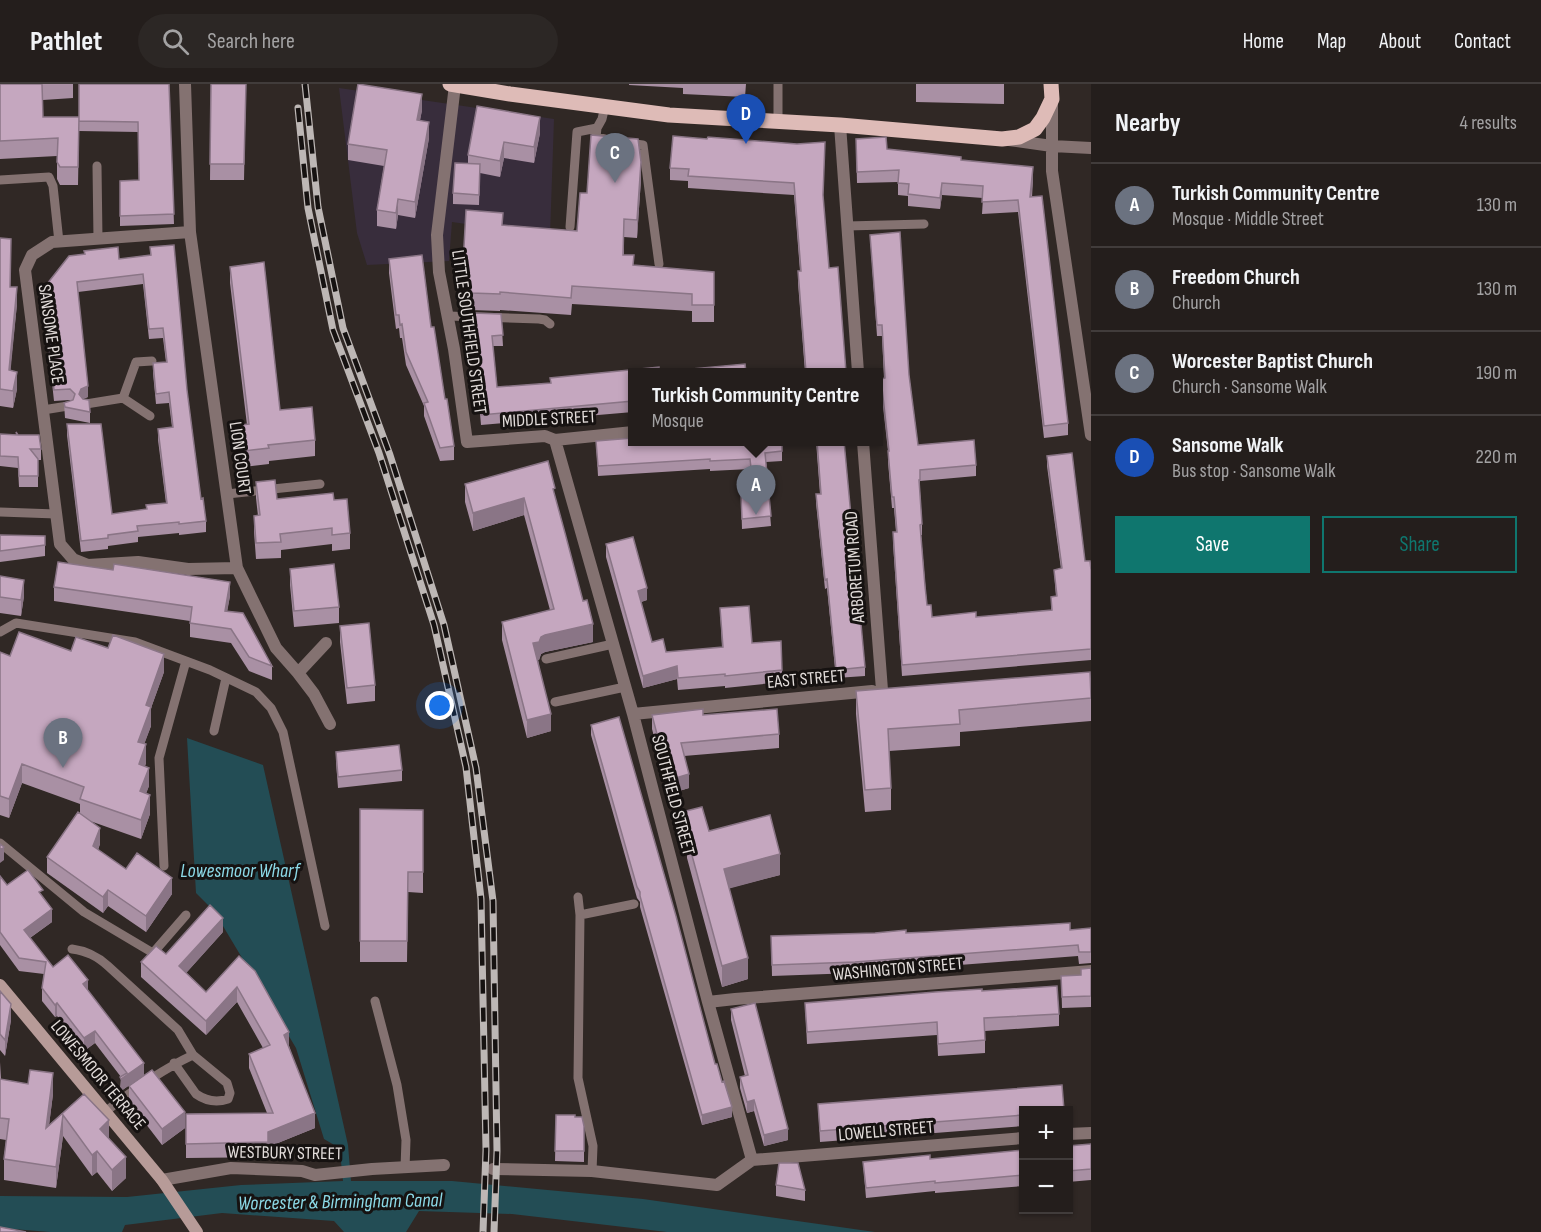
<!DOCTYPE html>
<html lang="en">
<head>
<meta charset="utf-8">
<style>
  body { margin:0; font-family:"Sofia Sans Condensed",sans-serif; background:#2c2725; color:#f1f3f6 }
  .controls { position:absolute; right:18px; bottom:18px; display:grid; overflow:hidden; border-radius:0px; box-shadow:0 2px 4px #0004 }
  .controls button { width:54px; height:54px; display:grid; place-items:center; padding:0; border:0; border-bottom:2px solid #413c3b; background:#241e1c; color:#f1f3f6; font:30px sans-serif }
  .you { position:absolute; left:440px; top:622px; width:21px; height:21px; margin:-15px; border:4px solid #fff; border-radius:50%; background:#1a73e8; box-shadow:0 0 0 9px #1a73e833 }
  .badge { display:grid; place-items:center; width:39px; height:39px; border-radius:50%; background:#0f766e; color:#fff; font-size:20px; font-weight:700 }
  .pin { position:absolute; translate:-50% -50px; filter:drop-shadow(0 2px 3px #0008) }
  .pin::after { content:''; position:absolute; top:32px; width:21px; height:18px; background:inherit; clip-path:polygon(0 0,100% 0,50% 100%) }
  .popup { position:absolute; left:628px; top:284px; width:255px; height:78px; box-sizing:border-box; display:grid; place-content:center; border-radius:0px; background:#241e1c; filter:drop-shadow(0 2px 4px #0005); font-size:20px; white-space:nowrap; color:#a3a2a3 }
  .popup b { font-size:22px; color:#f1f3f6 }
  .popup::after { content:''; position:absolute; left:50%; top:100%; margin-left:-12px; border:12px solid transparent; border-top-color:#241e1c }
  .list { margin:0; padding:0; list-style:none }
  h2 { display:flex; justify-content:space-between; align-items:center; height:78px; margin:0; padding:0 24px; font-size:26px }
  h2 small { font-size:20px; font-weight:400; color:#a3a2a3 }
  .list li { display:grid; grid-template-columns:39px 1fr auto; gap:18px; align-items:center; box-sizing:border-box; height:84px; padding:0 24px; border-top:2px solid #413c3b }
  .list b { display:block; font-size:22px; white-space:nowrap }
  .list p { margin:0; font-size:20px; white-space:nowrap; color:#a3a2a3 }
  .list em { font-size:20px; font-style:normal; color:#a3a2a3 }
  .actions { display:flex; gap:12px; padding:18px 24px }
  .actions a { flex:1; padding:14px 0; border:2px solid #0f766e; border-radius:0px; text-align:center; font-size:21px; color:#0f766e }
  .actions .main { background:#0f766e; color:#fff }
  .icon { flex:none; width:33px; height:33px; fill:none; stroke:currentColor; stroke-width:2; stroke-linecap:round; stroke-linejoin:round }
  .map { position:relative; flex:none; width:1091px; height:1148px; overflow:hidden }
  header { display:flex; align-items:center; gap:36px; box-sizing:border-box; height:84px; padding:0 30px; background:#241e1c; border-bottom:2px solid #413c3b }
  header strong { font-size:28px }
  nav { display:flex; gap:33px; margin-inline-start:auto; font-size:21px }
  .search { width:420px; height:54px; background:#2c2725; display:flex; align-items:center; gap:15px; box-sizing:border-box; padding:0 21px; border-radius:33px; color:#a3a2a3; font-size:22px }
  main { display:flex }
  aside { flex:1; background:#241e1c }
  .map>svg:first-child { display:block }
</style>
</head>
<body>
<header>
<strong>Pathlet</strong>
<div class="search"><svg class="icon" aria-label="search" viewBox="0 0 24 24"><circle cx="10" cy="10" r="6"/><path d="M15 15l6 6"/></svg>Search here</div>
<nav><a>Home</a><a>Map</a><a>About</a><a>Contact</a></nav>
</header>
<main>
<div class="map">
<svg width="1091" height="1148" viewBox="0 0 1091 1148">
  <rect width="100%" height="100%" fill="#302825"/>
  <path fill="#382d3c" d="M339,4L554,35L550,152L452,138L449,177L367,181L357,149Z"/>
  <path fill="#234d55" d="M187,654L263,681L348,1061L351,1097H452L643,1115L875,1148H667L512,1130L419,1127L406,1148H344L334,1137L222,1129L125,1141L122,1148H50L0,1144V1112L127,1113L241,1101L343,1097L340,1068L336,1062L324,1055L296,964L214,827L196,809Z"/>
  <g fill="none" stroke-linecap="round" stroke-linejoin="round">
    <path stroke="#847271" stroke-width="9" d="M778,37V0
      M597,44L596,53L605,55
      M627,59L643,61L659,180
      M97,82L98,155
      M0,96L49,93L53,102L59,158
      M847,142L924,140
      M570,143L577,48L597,44L602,35L605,22
      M448,232L539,235L545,236L550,240
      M123,314L136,278L152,277
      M86,320L123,314L150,332
      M43,326L68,322
      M227,410L320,400
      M0,428L56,430
      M0,548L16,539L135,558L210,586L256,608L271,624L283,648L325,842
      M546,575L613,560
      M555,618L625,603
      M214,647L226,594
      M0,759L84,828L153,869L186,831
      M164,782L159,674L186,577
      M578,813L580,831L578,994L593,1062L592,1087
      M580,831L634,820
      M72,865C87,867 97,872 108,882L178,946L193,971
      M375,917L397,1001L406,1056L405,1084
      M105,1028C133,1006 161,986 193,971L227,999L230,1009L228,1015C216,1019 206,1017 196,1010L174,979"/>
    <path stroke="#847271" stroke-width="12" d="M185,0L190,148L52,158L32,171L25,186L60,460L73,475L88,481L138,478L188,485L237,484
      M455,1L437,151L439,188L454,265L467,358L545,352L555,356L633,348
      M1052,19V87L1091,351
      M840,41L858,288
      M1009,56L1052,62L1091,64
      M190,148L237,484L276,564L298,589L326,559
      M555,356L633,630L708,918L752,1076
      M863,358L882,606
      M298,589L314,610L330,640
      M633,630L872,607
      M708,918L735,915L1091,887
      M1068,1050L1091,1049
      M752,1076L1023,1054
      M493,1085L592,1087L717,1101L752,1076
      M162,1096L231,1084L302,1087L315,1091L372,1085L444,1081"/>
    <path stroke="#b79b98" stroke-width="12" d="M0,901L162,1096L197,1148"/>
    <path stroke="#debbb7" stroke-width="15" d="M450,0L510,10L669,31L840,41L1002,55L1019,53L1035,45L1043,34L1052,15L1051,0"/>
    <defs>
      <path id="rail" d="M305,0L318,123L343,244L390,371L444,541L476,684L493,817L497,1067L494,1148
        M298,24L308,124L333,246L379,369L434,541L466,683L481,815L486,1066L483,1148"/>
    </defs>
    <use href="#rail" stroke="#bdb7b5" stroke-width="7"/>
    <use href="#rail" stroke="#161211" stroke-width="4.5" stroke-dasharray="14" stroke-linecap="butt"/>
  </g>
  <path fill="#a990a4" d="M0,0H73V14L43,16V33H79L169,0L174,140L120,142V97L139,96L138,48L79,47L78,101H60L57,95V72L0,75Z
    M211,0H246L244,96H210Z
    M629,0H746L745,13L683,10V4L629,1Z
    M916,0H1004V20L916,18Z
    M477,22L540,49L534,79L504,74L500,93L480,89L479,121L453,120V109L468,80V71Z
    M422,26L420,36L429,54L415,134L398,131L396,145L377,142V126L384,82L348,76V60Z
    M707,55L823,114L829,184L846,288H805L798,199V187H800L794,111L688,104V97L670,96V84Z
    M856,55L887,65L961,76L1033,95L1032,113L1068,339V351L1044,354L1018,128L982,130L983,114L942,111L940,125L908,122V112L898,111V98L857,99Z
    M641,95L637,154L624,153V171L634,181L714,188V238H692V227L572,220L571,231L500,226V227L471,226L470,217L462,216V199L503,141L577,147L587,109Z
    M870,151L909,291L918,361L976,381V392L920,397V407L922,440V451H921L927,521L932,533H976L1051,526V513H1056L1054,486L1061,485L1047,382V372L1085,477L1091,486V576L902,592L893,459V448H896L894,424H892L888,378V367L881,305V295L884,294L882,252H877Z
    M0,154L11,172L10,203L17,220L10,287L17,305L13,324L0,322Z
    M150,163L187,306L201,415L206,437V448L179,451V449L138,453V458L108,462V465L81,468L67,351V340L112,430L146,425V421L166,419L158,356V345L172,343L169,319L156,320L153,289V279L166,278L163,254L149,255L143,200L78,208L88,313L83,315L90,328V339L65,334L64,319L71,317L70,316L54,317L45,234V224L48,223L47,200L119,175L150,171Z
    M389,175L431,243L454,362V376L440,377L424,332V322L406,281L402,254H400L399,244L396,245L389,189Z
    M230,183L280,326L315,356V372L269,377V380L244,383L241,357V341H247L230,199Z
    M472,229L501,230L503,262H493L497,303L550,299V294L659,283V288L745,280L746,288H633V328L481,341L472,240Z
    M0,350L18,351L41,365V376H38V403H19L18,384L0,382Z
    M596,357L782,367V377L766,378L771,442L742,445L741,411L753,410L750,385L710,387V385L598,392Z
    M816,357H844L865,583V592L836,594L827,504L825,505L816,419V410H820Z
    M256,398L277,415L334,416L350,449V465L332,467V460L281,466V474L256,475L254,448V432H258L256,414Z
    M465,400L555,412L593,558L545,568L541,570L539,576H538L551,647L527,654L502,556V538L550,526L524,431L473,447L465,418Z
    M0,451L45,452V472L0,478Z
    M606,460L647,516L641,518L652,558L666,568L722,564L720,524L752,559L782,586V598L725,604V602L678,606L677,595L643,604L606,473Z
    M290,485L339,523V539L294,543L290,501Z
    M0,492L24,512L21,532L0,529Z
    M54,503L230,512L227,527L272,582V596L249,587L231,559L190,553V537L54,517Z
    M340,542L375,601V617L347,620L340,558Z
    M71,567L164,588L151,624V642L144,660L146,679L145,682L149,702L146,709L150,730L141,755L90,737L100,760L98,766L126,785L172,810L146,848L108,822L103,829L47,789V773L80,730V720L22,699L9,734L0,731V568L10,572Z
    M1091,600V637L960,648V662L889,667L891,704V726L865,728L856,630V607Z
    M652,631H703L779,650V664L684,672L689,704L669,710L652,645Z
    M591,641L715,980L732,1033L702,1041L640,823V818L637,814L591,651Z
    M336,668L402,686V697L338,704L336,678Z
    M360,725L423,726V809L408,808L407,878H360Z
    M682,728L709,747L780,791L729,804L748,895L722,903L687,774V765L682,749Z
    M0,792L7,801L43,813L52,838L30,854L53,883L88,906L144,991L121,1007L120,1006L121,993L95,959L84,967L57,932L55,933L42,917V904L44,890L19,887L0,861Z
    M1091,844V879L1079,880L1078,872L855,889L772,892L771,852L906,849L1070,846Z
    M223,848L186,889L206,908L239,872L289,962L315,1044L268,1063V1073L186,1074V1030L267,1029L249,984V970L263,964L237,918L206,951L141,893V878L166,870Z
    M1091,884V923L1062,924L1061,892L1081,891V885Z
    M0,907L11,936L5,972L0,966Z
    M982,907L1059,930V942L985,947V969L938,972L937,951L807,960L805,919Z
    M731,925L788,1056L764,1062L754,1027L747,1029L740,1004V993L745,992L731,936Z
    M0,978L1,995L53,1010L49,1041L84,1010L109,1054L126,1094L112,1107L97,1088L92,1092L63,1052L56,1104L4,1096V1075L6,1056L0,1055Z
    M129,1002L185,1044L162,1061L129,1018Z
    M818,1020L1023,1026V1042L820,1058Z
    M556,1031L575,1033L584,1042V1078L555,1077Z
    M1091,1060V1096L1068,1098V1062Z
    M1023,1066V1102L935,1109V1107L866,1114L863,1078L930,1075Z
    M776,1101L805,1106V1117L776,1112Z"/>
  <path fill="#8a7586" d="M422,10V26L417,52V36Z
    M540,33V49L534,79V63Z
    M429,38V54L415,134V118Z
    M504,58V74L500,93V77Z
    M641,78V95L637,154V136Z
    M1033,83V95L1030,125V113Z
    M942,99V111L940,125V114Z
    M398,115V131L396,145V129Z
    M17,203V220L9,303V286Z
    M17,288V305L13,324V307Z
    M88,302V313L81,315L79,310L81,305Z
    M524,414V431L473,447V429Z
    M24,496V512L21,532V516Z
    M230,498V512L225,540V527Z
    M647,504V516L638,519V507Z
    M593,540V558L545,568L541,570L539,576L533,577V559L541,553L545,551Z
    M164,570V588L151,624V642L138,677V658L146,621Z
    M677,582V595L643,604V592Z
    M551,630V647L527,654V636Z
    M146,660V679L139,699V680Z
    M22,680V699L9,734V715Z
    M149,684V702L140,726V707Z
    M689,690V704L669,710V696Z
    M150,711V730L141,755V736Z
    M100,744V760L93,778V762Z
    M4,763V776L0,779V766Z
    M780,770V791L724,806V785Z
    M172,794V810L146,848V832Z
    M108,806V822L103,829V813Z
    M52,825V838L24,858V846Z
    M223,834V848L179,897V882Z
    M748,874V895L722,903V882Z
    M88,896V908L83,900Z
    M237,903V918L206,951V937Z
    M57,919V932L55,933V921Z
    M11,920V936L5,972V956Z
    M95,947V959L84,967V954Z
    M289,948V962L284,965V951Z
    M144,979V991L121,1007V995Z
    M53,989V1010L46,1065V1044Z
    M754,1016V1027L747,1029V1018Z
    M732,1023V1033L702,1041V1031Z
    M185,1028V1044L162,1061V1045Z
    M315,1029V1044L268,1063V1048Z
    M63,1031V1052L56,1104V1083Z
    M109,1036V1057L100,1045Z
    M788,1045V1056L764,1062V1051Z
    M97,1067V1088L92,1092V1071Z
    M126,1073V1094L112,1107V1086Z"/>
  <path fill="#c5a7bf" stroke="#8a7586" stroke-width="1.5" d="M0,0H42L43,33H79L78,83H60L57,78L58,54L0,57Z
    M79,0H169L174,130L120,132V97L139,96L138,38L79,37Z
    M211,0H246L244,80H210Z
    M358,0L422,10L417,36L429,38L415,118L398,115L396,129L377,126L387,66L348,60Z
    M477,22L540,33L534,63L504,58L500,77L468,71Z
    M591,51L638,55L641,78L637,136L624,135L623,171H634L633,181L714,188V221H692V210L572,202L571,214L500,208V210L471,209L470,199H462L466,126L503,129L502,141L577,147L580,109H587Z
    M673,52L707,55L708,53L797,60L825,58L823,111L829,184L838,183L846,288H806L798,187H801L794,99L688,92L689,85L670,84Z
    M886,53L887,65L961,73V76L1033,83L1030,113L1042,112L1068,339L1044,342L1018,116L982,118L983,102L942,99L940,114L908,110L909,100L898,99L899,86L857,88L856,55Z
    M455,79L480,80L479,111L453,109Z
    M900,148L909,291L918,361L974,356L976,381L920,386V396H919L922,440L920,441L925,502L927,521H931L932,533L976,528V533L1052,526L1051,513L1057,512L1054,486L1062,484L1047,372L1072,369L1085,477H1090L1091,486V565L902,581L893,448H897L894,413H892L888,367H889L881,295L885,294L882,241H877L870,151Z
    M0,154L11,155L10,203H17L9,286L17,288L13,307L0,305Z
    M174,161L187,306L201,415L203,414L206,437L179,440V438L137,442L138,447L108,451V454L81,457L67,340H101L112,430L147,425L146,421L167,419L158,345L173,343L169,308L156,310L153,279L167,278L163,244L149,245L143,190L77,198L88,302L81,305L79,310L83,315L89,316L90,328L65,323L64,319L73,316L75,310L70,305L54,306L45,224L49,223L47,200L69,172L85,170L84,167L118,163L119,175L151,171L150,163Z
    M422,171L431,243H434L445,315H447L454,362L440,364L424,319L428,318L406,268L402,240L400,241L399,231H396L389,175Z
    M264,178L280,326L312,323L315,356L268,361L269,364L244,367L241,341L249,340L230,183Z
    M472,229L501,230L503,251L492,252L497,303L551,299L550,294L659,283V288L745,280L746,288H633V317L481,331Z
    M16,348L18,351H39L41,365H30L38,375V392H19L18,373L0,372V350L17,351Z
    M633,354V357H782V367L765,369L771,432L742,435L741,411L754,409L750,375L710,377V375L598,382L596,357Z
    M817,357H844L865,583L836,586L827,495L825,496L816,410H821Z
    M548,377L555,404L553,405L565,449L583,517L587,516L593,540L545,551L541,553L539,558L533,559L551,630L527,636L502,538L554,525L524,414L473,429L465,400Z
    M275,396L277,415L333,409L334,416L347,415L350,449L332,451V444L280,450L281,458L256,459L254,432L260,431L256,398Z
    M0,451L45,452V461L0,467Z
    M633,453L647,504L638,507L652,558L663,555L666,568L723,563L720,524L749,522L752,559L781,557L782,586L725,592V590L678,594L677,582L643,592L606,460Z
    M58,478L113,486L114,480L230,498L225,527L243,529L272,582L249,573L231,545L190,539L192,523L54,503Z
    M334,480L339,523L294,527L290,485Z
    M0,492L24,496L21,516L0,513Z
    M369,539L375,601L347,604L340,542Z
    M19,548L71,567L76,553L108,564L113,551L164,570L146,621L151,623L138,658L146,660L139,680L149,684L140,707L150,711L141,736L80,715L84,703L22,680L9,715L0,712V568L10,572Z
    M1090,588L1091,614L959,626L960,640L888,645L891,704L865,706L856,607Z
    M703,625V631L777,625L779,650L681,659L689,690L669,696L652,631Z
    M619,633L676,832L715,980H717L722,998L724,997L732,1023L702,1031L640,812V808L637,803L591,641Z
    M399,661L402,686L338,693L336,668Z
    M702,723L709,747L770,731L780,770L724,785L748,874L722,882L687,753H689L682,728Z
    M360,725L423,726V788H408L407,857H360Z
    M78,728L100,744L93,762L126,785L137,769L172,794L146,832L108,806L103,813L47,773Z
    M0,760L4,763L0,766Z
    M28,786L43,806L39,808L52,825L24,846L53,883L68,871L88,896L83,900L144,979L121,995L120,993L127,989L95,947L84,954L57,919L55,921L42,904L46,878L19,874L0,848V792L7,801Z
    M210,821L223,834L179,882L206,908L239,872L255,887L289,948L284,951L315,1029L268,1048V1058L186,1060V1030L273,1029L249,970L270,961L237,903L206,937L141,878L156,862L166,870Z
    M1070,839V846L1091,844V868H1079L1078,861L855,878L772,881L771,852L875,849L906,846V849L928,848Z
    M1091,884V912L1062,913L1061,892L1081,891V885Z
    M1057,902L1059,930L984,934L985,956L938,960L937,938L807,948L805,919L935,908L982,905V907Z
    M0,907L11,920L5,956L0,950Z
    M755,919L788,1045L764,1051L754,1016L747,1018L740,993L748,991L731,925Z
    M30,986L53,989L46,1044L84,1010L109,1036L100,1045L126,1073L112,1086L97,1067L92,1071L63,1031L56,1083L4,1075L9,1035L0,1034V995L28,1000Z
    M152,986L185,1028L162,1045L129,1002Z
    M1062,1001L1064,1026H1023V1031L820,1047L818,1020Z
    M556,1031H575V1033H582L584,1042V1067H555Z
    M1091,1060V1085L1068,1087V1062Z
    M1023,1066V1091L935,1099V1097L866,1104L863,1078L930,1071V1075Z
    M779,1079H798L805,1106L776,1101Z
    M0,1143L26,1148H0Z"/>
  <g text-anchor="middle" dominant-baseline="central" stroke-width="6" stroke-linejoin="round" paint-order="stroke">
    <g font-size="18" fill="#e3dddb" stroke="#161211">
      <text transform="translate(469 248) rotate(82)">LITTLE SOUTHFIELD STREET</text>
      <text transform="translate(51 250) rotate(82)">SANSOME PLACE</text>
      <text transform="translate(549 335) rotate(-3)">MIDDLE STREET</text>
      <text transform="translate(240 374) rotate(82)">LION COURT</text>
      <text transform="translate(855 483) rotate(-94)">ARBORETUM ROAD</text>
      <text transform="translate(806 595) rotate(-5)">EAST STREET</text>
      <text transform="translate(673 711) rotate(75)">SOUTHFIELD STREET</text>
      <text transform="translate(898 885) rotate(-5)">WASHINGTON STREET</text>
      <text transform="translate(98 991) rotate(50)">LOWESMOOR TERRACE</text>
      <text transform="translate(886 1047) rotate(-5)">LOWELL STREET</text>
      <text transform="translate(285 1069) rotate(1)">WESTBURY STREET</text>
    </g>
    <g font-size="20" font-style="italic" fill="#8cd9e7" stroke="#161211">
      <text x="240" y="787">Lowesmoor Wharf</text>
      <text transform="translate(340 1118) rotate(-1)">Worcester &amp; Birmingham Canal</text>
    </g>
  </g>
</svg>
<div class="controls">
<button>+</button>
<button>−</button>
</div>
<div class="you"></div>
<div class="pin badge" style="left:756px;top:431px;background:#6b7280">A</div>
<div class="popup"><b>Turkish Community Centre</b>Mosque</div>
<div class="pin badge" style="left:63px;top:684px;background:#6b7280">B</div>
<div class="pin badge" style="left:615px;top:99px;background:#6b7280">C</div>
<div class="pin badge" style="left:746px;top:60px;background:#1a4fb4">D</div>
</div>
<aside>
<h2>Nearby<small>4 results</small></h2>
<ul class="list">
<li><span class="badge" style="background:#6b7280">A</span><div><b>Turkish Community Centre</b><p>Mosque · Middle Street</p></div><em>130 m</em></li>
<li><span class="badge" style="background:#6b7280">B</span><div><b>Freedom Church</b><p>Church</p></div><em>130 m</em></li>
<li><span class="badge" style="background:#6b7280">C</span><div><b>Worcester Baptist Church</b><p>Church · Sansome Walk</p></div><em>190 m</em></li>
<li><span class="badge" style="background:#1a4fb4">D</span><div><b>Sansome Walk</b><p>Bus stop · Sansome Walk</p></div><em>220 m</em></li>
</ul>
<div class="actions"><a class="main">Save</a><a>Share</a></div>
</aside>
</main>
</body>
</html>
